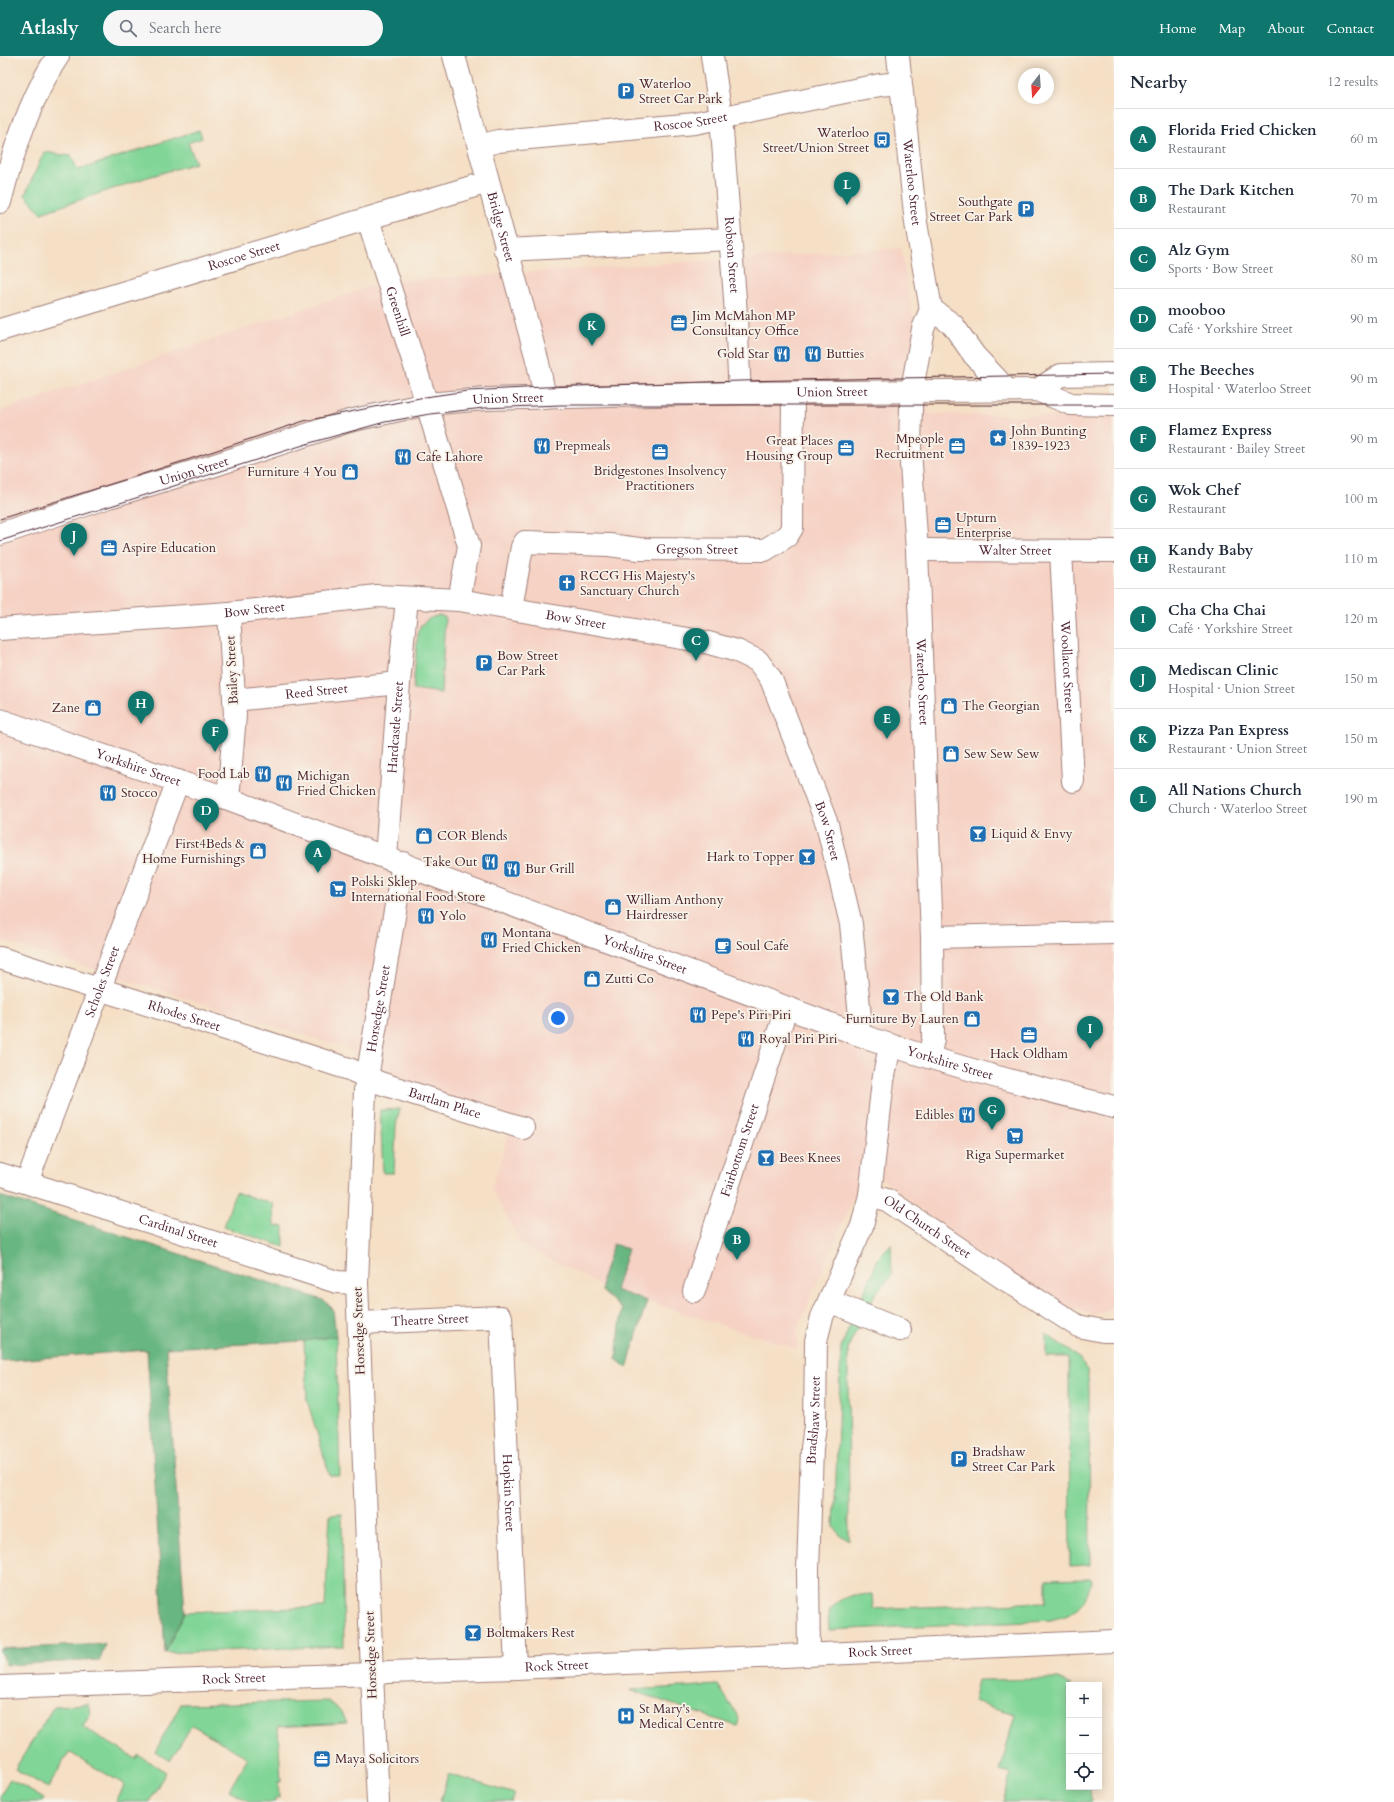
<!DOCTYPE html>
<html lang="en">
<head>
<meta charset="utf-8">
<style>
  body { margin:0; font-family:Cardo,serif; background:#f6f6f7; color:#1f2937 }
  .controls { position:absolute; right:12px; bottom:12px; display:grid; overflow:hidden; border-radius:0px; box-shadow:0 2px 10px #0003 }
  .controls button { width:36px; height:36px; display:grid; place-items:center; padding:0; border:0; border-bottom:1px solid #e0e1e3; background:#fff; color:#1f2937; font:20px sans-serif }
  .compass { position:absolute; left:1018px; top:12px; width:36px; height:36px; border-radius:50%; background:#fff; box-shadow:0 2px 10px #0003; rotate:197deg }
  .you { position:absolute; left:558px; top:962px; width:14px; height:14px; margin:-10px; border:3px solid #fff; border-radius:50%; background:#1a73e8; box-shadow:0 0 0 6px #1a73e833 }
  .badge { display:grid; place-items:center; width:26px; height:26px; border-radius:50%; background:#0f766e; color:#fff; font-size:13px; font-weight:700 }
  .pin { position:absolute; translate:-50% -33px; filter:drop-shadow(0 1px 2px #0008) }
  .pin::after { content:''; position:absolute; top:21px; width:14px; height:12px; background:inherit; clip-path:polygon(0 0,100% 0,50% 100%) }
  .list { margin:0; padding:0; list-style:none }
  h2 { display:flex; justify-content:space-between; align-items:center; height:52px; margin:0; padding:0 16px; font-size:17px }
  h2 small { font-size:13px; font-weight:400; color:#747a83 }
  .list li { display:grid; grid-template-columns:26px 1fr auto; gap:12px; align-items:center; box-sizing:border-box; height:60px; padding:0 16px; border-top:1px solid #e0e1e3 }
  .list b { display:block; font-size:15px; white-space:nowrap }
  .list p { margin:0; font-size:13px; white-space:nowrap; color:#747a83 }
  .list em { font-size:13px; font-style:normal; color:#747a83 }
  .icon { flex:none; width:22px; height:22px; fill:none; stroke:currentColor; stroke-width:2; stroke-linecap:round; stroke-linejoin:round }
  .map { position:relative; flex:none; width:1114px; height:1746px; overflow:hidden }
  header { display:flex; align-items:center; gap:24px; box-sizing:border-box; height:56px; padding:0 20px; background:#0f766e; color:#fff }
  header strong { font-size:19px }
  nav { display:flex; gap:22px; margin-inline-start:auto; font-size:14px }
  .search { width:280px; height:36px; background:#f6f6f7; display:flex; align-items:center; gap:10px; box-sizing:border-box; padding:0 14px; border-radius:22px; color:#747a83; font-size:15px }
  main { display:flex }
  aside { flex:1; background:#fff }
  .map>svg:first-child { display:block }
</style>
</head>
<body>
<header>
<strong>Atlasly</strong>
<div class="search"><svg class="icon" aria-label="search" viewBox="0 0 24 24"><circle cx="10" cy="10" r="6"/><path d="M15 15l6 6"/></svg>Search here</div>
<nav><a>Home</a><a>Map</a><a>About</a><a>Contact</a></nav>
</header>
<main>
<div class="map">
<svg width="1114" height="1746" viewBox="0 0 1114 1746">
  <rect width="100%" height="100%" fill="#f7f3e8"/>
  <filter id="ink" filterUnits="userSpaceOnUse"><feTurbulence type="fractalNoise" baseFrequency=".025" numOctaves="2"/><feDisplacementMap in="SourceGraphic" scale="8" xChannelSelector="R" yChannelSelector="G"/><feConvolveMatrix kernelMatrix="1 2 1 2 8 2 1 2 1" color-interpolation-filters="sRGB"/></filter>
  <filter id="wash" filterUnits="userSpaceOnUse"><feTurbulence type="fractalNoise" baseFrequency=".012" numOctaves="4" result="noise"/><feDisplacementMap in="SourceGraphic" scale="16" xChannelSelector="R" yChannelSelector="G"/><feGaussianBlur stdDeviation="0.9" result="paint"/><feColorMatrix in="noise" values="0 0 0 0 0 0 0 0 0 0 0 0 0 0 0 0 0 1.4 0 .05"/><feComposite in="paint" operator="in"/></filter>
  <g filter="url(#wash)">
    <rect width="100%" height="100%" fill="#f5dfc5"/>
    <path fill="#f6d2c4" d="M901,192L929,358L1114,361V1253L1094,1259L1063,1250L985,1205L875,1117L857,1133L796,1276L798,1293L610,1234L521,1188L492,1133L509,1077L380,1015L346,992L0,884V355L384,226Z"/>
    <path fill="#81d597" stroke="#667a61" d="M199,74L202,82L188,87L196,107L148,121L41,157L25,139L44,96L71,100L78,114Z
      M439,559L445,561L441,637L413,633L418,575C423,565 429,562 439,559Z
      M400,1053L396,1070L394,1117H383L380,1054Z
      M235,1136L273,1148L274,1169L284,1171V1191L224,1171Z
      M891,1188L892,1219L875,1238L848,1291L849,1484L840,1479L834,1471L841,1291L879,1201Z
      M1046,1278L1077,1300L1087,1314L1089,1330L1090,1509L1070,1510L1069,1301H1046Z
      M336,1280L340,1420H330L307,1344L304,1285Z
      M342,1458L344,1590L165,1597L185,1556L325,1551L330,1459Z
      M1091,1522C1091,1532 1085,1546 1077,1553C1071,1560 1060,1561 1051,1564L829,1574L828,1556C843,1538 849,1540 872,1538L873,1553L1046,1546V1523Z
      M1058,1623L1071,1629H1069V1731H1090L1091,1746H1003L1011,1718L1000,1715L1015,1658L973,1646L978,1624Z
      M718,1629L739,1662L737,1670L630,1634Z
      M328,1645L340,1654L347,1667L278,1671L281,1726H278L279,1742H275V1746H250L229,1734L248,1702L192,1669L170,1705L155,1696L181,1648Z
      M89,1648L91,1656L83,1671L136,1703L138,1699L166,1716L149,1746H116L125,1729L69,1696L48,1732L15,1713L54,1650Z
      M448,1718L515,1738L512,1746H440Z
      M10,1723L44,1743L42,1746H0V1739Z"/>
    <path fill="#68b680" stroke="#596a56" d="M0,1140L323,1244L333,1253L336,1280L304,1285L166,1292L185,1556L165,1597L147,1294L0,1305Z
      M613,1188L628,1193L615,1234L647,1245L627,1312L616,1303L622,1253L602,1235V1222Z
      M105,1588L100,1604L6,1609L0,1596V1593Z"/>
  </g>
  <g filter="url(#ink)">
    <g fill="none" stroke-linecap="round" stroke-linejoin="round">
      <defs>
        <g id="minor">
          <path id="s1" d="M454,0L538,307L545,342"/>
          <path id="s2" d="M712,0L721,61L735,243L740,337"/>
          <path id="s3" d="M898,0L916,167L931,253L923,273L914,322L911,350L910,394L917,494L932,881L933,983L929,1001"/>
          <path id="s4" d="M479,90L498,85L695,67L859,33L880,29L900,27"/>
          <path d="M0,146C12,99 31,40 58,0"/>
          <path id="s5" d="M368,163L427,348L469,490L459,544"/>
          <path d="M505,194L730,183"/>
          <path d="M931,253L953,269L974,299L1007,334"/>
          <path id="s6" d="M0,274L488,126"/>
          <path d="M1037,334L1061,319L1114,318"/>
          <path id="s7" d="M0,478L109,441L212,410L349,365L427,348L486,343L740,337L1037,334L1071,348L1114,349"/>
          <path id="s8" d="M917,494L1114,495"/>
          <path id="s9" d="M1061,495L1073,725"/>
          <path id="s10" d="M511,552L522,491L525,486L609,489L639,493L765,494L787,480L792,472L793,337"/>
          <path id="s11" d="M0,573L229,557L377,540L459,544L705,586L737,595L758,605L771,623L827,768L851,868L860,961L857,978"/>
          <path id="s12" d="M234,644L399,627"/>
          <path d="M226,742L229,732L235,659L229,557"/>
          <path id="s13" d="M386,801L399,627L407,542"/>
          <path d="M932,881L1114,877"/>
          <path id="s14" d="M0,902L226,973L349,1013L380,1027L523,1072"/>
          <path id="s15" d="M0,1118L337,1226L357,1227"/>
          <path id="s16" d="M27,1126L178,725"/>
          <path id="s17" d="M870,1139L887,1144L1003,1222L1078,1270L1103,1275H1114"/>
          <path id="s18" d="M694,1235L786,953"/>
          <path d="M829,1245L900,1274"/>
          <path id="s19" d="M359,1267L501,1261L516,1612"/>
          <path id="s20" d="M809,1599L808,1515L812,1392L815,1370L816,1285L822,1261L862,1170L870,1139L883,1025L890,989"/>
          <path id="s21" d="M0,1631L372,1618L388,1616L516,1612L1114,1585"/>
          <path id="s22" d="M378,1746L372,1618L357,1227L365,1034L403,807"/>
        </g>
        <g id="major">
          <path id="s23" d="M0,664L226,742L857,978C941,1007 1027,1030 1114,1051"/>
        </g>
      </defs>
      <use href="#minor" stroke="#a07f78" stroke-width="24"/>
      <use href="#major" stroke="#a07f78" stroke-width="24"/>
      <use href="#minor" stroke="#fff" stroke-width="22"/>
      <use href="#major" stroke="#fff" stroke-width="22"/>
      <path stroke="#4a1f2b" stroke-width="1" d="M0,463L187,404L304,365L425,341L467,335L544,331L740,325L1114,318
        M0,485L313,386L385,366L430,358L484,352L560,349H1114"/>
    </g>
  </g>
  <defs>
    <symbol id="parking-square" viewBox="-11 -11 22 22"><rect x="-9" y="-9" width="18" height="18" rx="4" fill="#1f6fb2" stroke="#f7f3e8"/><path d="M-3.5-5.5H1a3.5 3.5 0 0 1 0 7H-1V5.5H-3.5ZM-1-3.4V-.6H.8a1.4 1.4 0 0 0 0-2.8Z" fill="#fff"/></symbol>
    <symbol id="bus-square" viewBox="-11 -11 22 22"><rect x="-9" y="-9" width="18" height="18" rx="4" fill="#1f6fb2" stroke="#f7f3e8"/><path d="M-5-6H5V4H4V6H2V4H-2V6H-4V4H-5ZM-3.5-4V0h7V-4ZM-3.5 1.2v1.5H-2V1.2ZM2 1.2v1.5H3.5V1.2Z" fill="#fff"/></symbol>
    <symbol id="office-square" viewBox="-11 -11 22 22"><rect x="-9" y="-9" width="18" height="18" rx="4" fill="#1f6fb2" stroke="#f7f3e8"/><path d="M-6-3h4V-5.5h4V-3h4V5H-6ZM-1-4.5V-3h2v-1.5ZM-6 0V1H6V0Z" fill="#fff"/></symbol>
    <symbol id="restaurant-square" viewBox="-11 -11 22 22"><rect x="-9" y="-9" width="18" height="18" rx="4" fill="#1f6fb2" stroke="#f7f3e8"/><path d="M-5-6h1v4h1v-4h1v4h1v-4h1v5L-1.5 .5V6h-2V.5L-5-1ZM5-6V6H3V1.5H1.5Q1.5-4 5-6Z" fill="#fff"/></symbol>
    <symbol id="sight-square" viewBox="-11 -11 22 22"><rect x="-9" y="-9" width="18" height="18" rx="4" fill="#1f6fb2" stroke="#f7f3e8"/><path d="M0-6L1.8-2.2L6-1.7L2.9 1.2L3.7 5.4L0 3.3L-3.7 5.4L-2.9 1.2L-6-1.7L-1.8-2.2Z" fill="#fff"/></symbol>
    <symbol id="shop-square" viewBox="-11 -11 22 22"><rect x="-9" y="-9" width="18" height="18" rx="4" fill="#1f6fb2" stroke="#f7f3e8"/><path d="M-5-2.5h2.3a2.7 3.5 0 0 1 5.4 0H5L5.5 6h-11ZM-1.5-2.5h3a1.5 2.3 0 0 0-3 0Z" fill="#fff"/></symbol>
    <symbol id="church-square" viewBox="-11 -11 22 22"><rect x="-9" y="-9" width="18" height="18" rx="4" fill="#1f6fb2" stroke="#f7f3e8"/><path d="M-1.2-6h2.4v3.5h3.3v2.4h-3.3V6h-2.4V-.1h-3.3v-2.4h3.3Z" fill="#fff"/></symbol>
    <symbol id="bar-square" viewBox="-11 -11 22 22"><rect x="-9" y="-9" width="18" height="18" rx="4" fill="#1f6fb2" stroke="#f7f3e8"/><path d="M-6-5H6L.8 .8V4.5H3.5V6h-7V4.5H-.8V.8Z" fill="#fff"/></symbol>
    <symbol id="supermarket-square" viewBox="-11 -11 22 22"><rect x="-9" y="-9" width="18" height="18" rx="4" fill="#1f6fb2" stroke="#f7f3e8"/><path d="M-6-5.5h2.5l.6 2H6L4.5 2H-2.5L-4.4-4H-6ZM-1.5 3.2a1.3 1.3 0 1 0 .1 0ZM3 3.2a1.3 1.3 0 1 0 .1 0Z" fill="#fff"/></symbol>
    <symbol id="cafe-square" viewBox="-11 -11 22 22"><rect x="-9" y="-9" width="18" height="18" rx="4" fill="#1f6fb2" stroke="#f7f3e8"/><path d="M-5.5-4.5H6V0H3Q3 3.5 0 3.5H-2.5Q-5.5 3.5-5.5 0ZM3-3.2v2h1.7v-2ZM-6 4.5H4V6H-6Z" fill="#fff"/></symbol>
    <symbol id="hospital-square" viewBox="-11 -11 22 22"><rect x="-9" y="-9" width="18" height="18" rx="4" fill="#1f6fb2" stroke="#f7f3e8"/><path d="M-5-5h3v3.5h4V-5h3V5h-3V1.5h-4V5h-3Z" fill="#fff"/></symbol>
  </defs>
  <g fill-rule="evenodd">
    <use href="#parking-square" x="616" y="25" width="20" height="20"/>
    <use href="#bus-square" x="872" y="74" width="20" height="20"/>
    <use href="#parking-square" x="1016" y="143" width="20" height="20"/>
    <use href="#office-square" x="669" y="257" width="20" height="20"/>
    <use href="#restaurant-square" x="772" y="288" width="20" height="20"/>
    <use href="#restaurant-square" x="803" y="288" width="20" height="20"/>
    <use href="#sight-square" x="988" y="372" width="20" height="20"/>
    <use href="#restaurant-square" x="532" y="380" width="20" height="20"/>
    <use href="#office-square" x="947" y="380" width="20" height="20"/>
    <use href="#office-square" x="836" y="382" width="20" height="20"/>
    <use href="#office-square" x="650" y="386" width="20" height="20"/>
    <use href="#restaurant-square" x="393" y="391" width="20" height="20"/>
    <use href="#shop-square" x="340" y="406" width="20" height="20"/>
    <use href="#office-square" x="933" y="459" width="20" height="20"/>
    <use href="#office-square" x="99" y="482" width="20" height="20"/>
    <use href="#church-square" x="557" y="517" width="20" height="20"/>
    <use href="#parking-square" x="474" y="597" width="20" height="20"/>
    <use href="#shop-square" x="939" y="640" width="20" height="20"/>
    <use href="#shop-square" x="83" y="642" width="20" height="20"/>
    <use href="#shop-square" x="941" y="688" width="20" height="20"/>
    <use href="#restaurant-square" x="253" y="708" width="20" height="20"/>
    <use href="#restaurant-square" x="274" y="717" width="20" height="20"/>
    <use href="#restaurant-square" x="98" y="727" width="20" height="20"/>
    <use href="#bar-square" x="968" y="768" width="20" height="20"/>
    <use href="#shop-square" x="414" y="770" width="20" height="20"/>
    <use href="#shop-square" x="248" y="785" width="20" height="20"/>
    <use href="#bar-square" x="797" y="791" width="20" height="20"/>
    <use href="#restaurant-square" x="480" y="796" width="20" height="20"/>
    <use href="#restaurant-square" x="502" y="803" width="20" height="20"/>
    <use href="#supermarket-square" x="328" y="823" width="20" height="20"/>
    <use href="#shop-square" x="603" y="841" width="20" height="20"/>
    <use href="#restaurant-square" x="416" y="850" width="20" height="20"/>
    <use href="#restaurant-square" x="479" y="874" width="20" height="20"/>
    <use href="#cafe-square" x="713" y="880" width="20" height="20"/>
    <use href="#shop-square" x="582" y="913" width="20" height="20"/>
    <use href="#bar-square" x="881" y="931" width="20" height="20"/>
    <use href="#restaurant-square" x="688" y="949" width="20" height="20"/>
    <use href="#shop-square" x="962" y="953" width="20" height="20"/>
    <use href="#office-square" x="1019" y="969" width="20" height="20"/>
    <use href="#restaurant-square" x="736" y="973" width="20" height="20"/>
    <use href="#restaurant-square" x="957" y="1049" width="20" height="20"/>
    <use href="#supermarket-square" x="1005" y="1070" width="20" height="20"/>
    <use href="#bar-square" x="756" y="1092" width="20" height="20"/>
    <use href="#parking-square" x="949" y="1393" width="20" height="20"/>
    <use href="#bar-square" x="463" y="1567" width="20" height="20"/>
    <use href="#hospital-square" x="616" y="1650" width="20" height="20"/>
    <use href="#office-square" x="312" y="1693" width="20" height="20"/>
  </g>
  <g text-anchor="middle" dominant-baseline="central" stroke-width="3.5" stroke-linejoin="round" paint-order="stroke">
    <g font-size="13" fill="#4a1f2b" stroke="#f7f3e8" text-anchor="start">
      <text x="639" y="28">Waterloo<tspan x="639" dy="15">Street Car Park</tspan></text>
      <text x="869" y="77" text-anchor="end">Waterloo<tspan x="869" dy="15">Street/Union Street</tspan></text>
      <text x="1013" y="146" text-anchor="end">Southgate<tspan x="1013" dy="15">Street Car Park</tspan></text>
      <text x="692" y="260">Jim McMahon MP<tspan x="692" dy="15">Consultancy Office</tspan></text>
      <text x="769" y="298" text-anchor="end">Gold Star</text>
      <text x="826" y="298">Butties</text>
      <text x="1011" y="375">John Bunting<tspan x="1011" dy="15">1839-1923</tspan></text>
      <text x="944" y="383" text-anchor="end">Mpeople<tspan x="944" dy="15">Recruitment</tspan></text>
      <text x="833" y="385" text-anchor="end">Great Places<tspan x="833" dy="15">Housing Group</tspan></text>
      <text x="555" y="390">Prepmeals</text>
      <text x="416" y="401">Cafe Lahore</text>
      <text x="660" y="415" text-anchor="middle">Bridgestones Insolvency<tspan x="660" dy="15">Practitioners</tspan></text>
      <text x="337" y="416" text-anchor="end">Furniture 4 You</text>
      <text x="956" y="462">Upturn<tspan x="956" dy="15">Enterprise</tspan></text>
      <text x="122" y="492">Aspire Education</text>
      <text x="580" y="520">RCCG His Majesty's<tspan x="580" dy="15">Sanctuary Church</tspan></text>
      <text x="497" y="600">Bow Street<tspan x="497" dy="15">Car Park</tspan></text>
      <text x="962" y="650">The Georgian</text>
      <text x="80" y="652" text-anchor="end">Zane</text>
      <text x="964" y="698">Sew Sew Sew</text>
      <text x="250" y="718" text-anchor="end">Food Lab</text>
      <text x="297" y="720">Michigan<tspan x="297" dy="15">Fried Chicken</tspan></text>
      <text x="121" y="737">Stocco</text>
      <text x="991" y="778">Liquid &amp; Envy</text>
      <text x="437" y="780">COR Blends</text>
      <text x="245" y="788" text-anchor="end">First4Beds &amp;<tspan x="245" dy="15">Home Furnishings</tspan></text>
      <text x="794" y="801" text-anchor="end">Hark to Topper</text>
      <text x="477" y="806" text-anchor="end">Take Out</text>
      <text x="525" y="813">Bur Grill</text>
      <text x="351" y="826">Polski Sklep<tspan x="351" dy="15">International Food Store</tspan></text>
      <text x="626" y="844">William Anthony<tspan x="626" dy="15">Hairdresser</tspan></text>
      <text x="439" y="860">Yolo</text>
      <text x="502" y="877">Montana<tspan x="502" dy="15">Fried Chicken</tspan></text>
      <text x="736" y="890">Soul Cafe</text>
      <text x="605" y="923">Zutti Co</text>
      <text x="904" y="941">The Old Bank</text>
      <text x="711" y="959">Pepe's Piri Piri</text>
      <text x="959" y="963" text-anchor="end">Furniture By Lauren</text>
      <text x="759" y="983">Royal Piri Piri</text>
      <text x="1029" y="998" text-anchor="middle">Hack Oldham</text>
      <text x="954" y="1059" text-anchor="end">Edibles</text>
      <text x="1015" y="1099" text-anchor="middle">Riga Supermarket</text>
      <text x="779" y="1102">Bees Knees</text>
      <text x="972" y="1396">Bradshaw<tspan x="972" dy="15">Street Car Park</tspan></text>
      <text x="486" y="1577">Boltmakers Rest</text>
      <text x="639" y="1653">St Mary's<tspan x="639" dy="15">Medical Centre</tspan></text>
      <text x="335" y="1703">Maya Solicitors</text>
    </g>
    <g font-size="13" fill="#4a1f2b" stroke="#f7f3e8">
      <text stroke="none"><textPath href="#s4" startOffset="213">Roscoe Street</textPath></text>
      <text stroke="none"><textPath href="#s3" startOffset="127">Waterloo Street</textPath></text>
      <text stroke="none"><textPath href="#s1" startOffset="177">Bridge Street</textPath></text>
      <text stroke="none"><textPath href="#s2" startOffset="200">Robson Street</textPath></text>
      <text stroke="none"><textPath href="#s6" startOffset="255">Roscoe Street</textPath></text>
      <text stroke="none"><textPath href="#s5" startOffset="97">Greenhill</textPath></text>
      <text stroke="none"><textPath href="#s7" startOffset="852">Union Street</textPath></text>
      <text stroke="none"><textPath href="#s7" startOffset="528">Union Street</textPath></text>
      <text stroke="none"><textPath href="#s7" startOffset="204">Union Street</textPath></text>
      <text stroke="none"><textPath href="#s10" startOffset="240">Gregson Street</textPath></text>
      <text stroke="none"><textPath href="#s8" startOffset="98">Walter Street</textPath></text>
      <text stroke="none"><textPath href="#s11" startOffset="255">Bow Street</textPath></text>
      <text stroke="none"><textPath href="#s11" startOffset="579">Bow Street</textPath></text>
      <text stroke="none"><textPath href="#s9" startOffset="116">Woollacot Street</textPath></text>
      <text transform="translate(232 614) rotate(-93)">Bailey Street</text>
      <text stroke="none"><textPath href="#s3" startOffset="631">Waterloo Street</textPath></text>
      <text stroke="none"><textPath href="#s12" startOffset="83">Reed Street</textPath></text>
      <text stroke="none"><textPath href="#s13" startOffset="130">Hardcastle Street</textPath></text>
      <text stroke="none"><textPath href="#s23" startOffset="146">Yorkshire Street</textPath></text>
      <text stroke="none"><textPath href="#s11" startOffset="951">Bow Street</textPath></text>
      <text stroke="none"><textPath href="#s23" startOffset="686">Yorkshire Street</textPath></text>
      <text stroke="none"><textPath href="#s16" startOffset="214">Scholes Street</textPath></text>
      <text stroke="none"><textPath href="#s22" startOffset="795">Horsedge Street</textPath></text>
      <text stroke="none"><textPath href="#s14" startOffset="193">Rhodes Street</textPath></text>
      <text stroke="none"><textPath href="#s23" startOffset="1010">Yorkshire Street</textPath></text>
      <text stroke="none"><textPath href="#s14" startOffset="468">Bartlam Place</textPath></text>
      <text stroke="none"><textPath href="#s18" startOffset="148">Fairbottom Street</textPath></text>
      <text stroke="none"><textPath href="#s17" startOffset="66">Old Church Street</textPath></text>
      <text stroke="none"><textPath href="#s15" startOffset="187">Cardinal Street</textPath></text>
      <text stroke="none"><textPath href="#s19" startOffset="71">Theatre Street</textPath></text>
      <text transform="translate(359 1275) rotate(-92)">Horsedge Street</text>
      <text stroke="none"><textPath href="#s20" startOffset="235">Bradshaw Street</textPath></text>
      <text stroke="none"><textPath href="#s19" startOffset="318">Hopkin Street</textPath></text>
      <text stroke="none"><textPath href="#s21" startOffset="881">Rock Street</textPath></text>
      <text transform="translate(371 1599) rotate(-92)">Horsedge Street</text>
      <text stroke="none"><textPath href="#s21" startOffset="557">Rock Street</textPath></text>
      <text stroke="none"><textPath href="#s21" startOffset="234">Rock Street</textPath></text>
    </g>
  </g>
</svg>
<div class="controls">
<button>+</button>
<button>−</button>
<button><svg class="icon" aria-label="locate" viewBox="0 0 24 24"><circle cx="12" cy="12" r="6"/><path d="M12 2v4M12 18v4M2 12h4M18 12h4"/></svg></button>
</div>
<svg class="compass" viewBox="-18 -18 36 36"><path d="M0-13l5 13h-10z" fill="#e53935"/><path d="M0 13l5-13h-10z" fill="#747a83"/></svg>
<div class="you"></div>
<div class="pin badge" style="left:318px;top:817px">A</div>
<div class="pin badge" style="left:737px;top:1204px">B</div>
<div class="pin badge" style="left:696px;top:605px">C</div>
<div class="pin badge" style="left:206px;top:775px">D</div>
<div class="pin badge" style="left:887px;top:683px">E</div>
<div class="pin badge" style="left:215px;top:696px">F</div>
<div class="pin badge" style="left:992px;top:1074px">G</div>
<div class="pin badge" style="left:141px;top:668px">H</div>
<div class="pin badge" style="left:1090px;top:993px">I</div>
<div class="pin badge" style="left:74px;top:500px">J</div>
<div class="pin badge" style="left:592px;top:290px">K</div>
<div class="pin badge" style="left:847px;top:149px">L</div>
</div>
<aside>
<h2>Nearby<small>12 results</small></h2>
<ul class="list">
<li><span class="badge">A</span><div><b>Florida Fried Chicken</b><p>Restaurant</p></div><em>60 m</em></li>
<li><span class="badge">B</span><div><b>The Dark Kitchen</b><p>Restaurant</p></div><em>70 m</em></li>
<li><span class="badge">C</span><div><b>Alz Gym</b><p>Sports · Bow Street</p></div><em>80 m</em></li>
<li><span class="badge">D</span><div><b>mooboo</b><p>Café · Yorkshire Street</p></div><em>90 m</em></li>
<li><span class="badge">E</span><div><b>The Beeches</b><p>Hospital · Waterloo Street</p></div><em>90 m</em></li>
<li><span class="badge">F</span><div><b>Flamez Express</b><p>Restaurant · Bailey Street</p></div><em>90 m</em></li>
<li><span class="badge">G</span><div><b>Wok Chef</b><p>Restaurant</p></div><em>100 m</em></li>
<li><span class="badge">H</span><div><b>Kandy Baby</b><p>Restaurant</p></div><em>110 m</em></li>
<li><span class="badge">I</span><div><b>Cha Cha Chai</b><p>Café · Yorkshire Street</p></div><em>120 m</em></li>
<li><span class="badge">J</span><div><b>Mediscan Clinic</b><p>Hospital · Union Street</p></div><em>150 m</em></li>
<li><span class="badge">K</span><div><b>Pizza Pan Express</b><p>Restaurant · Union Street</p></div><em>150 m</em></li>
<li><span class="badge">L</span><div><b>All Nations Church</b><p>Church · Waterloo Street</p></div><em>190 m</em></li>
</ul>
</aside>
</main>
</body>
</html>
